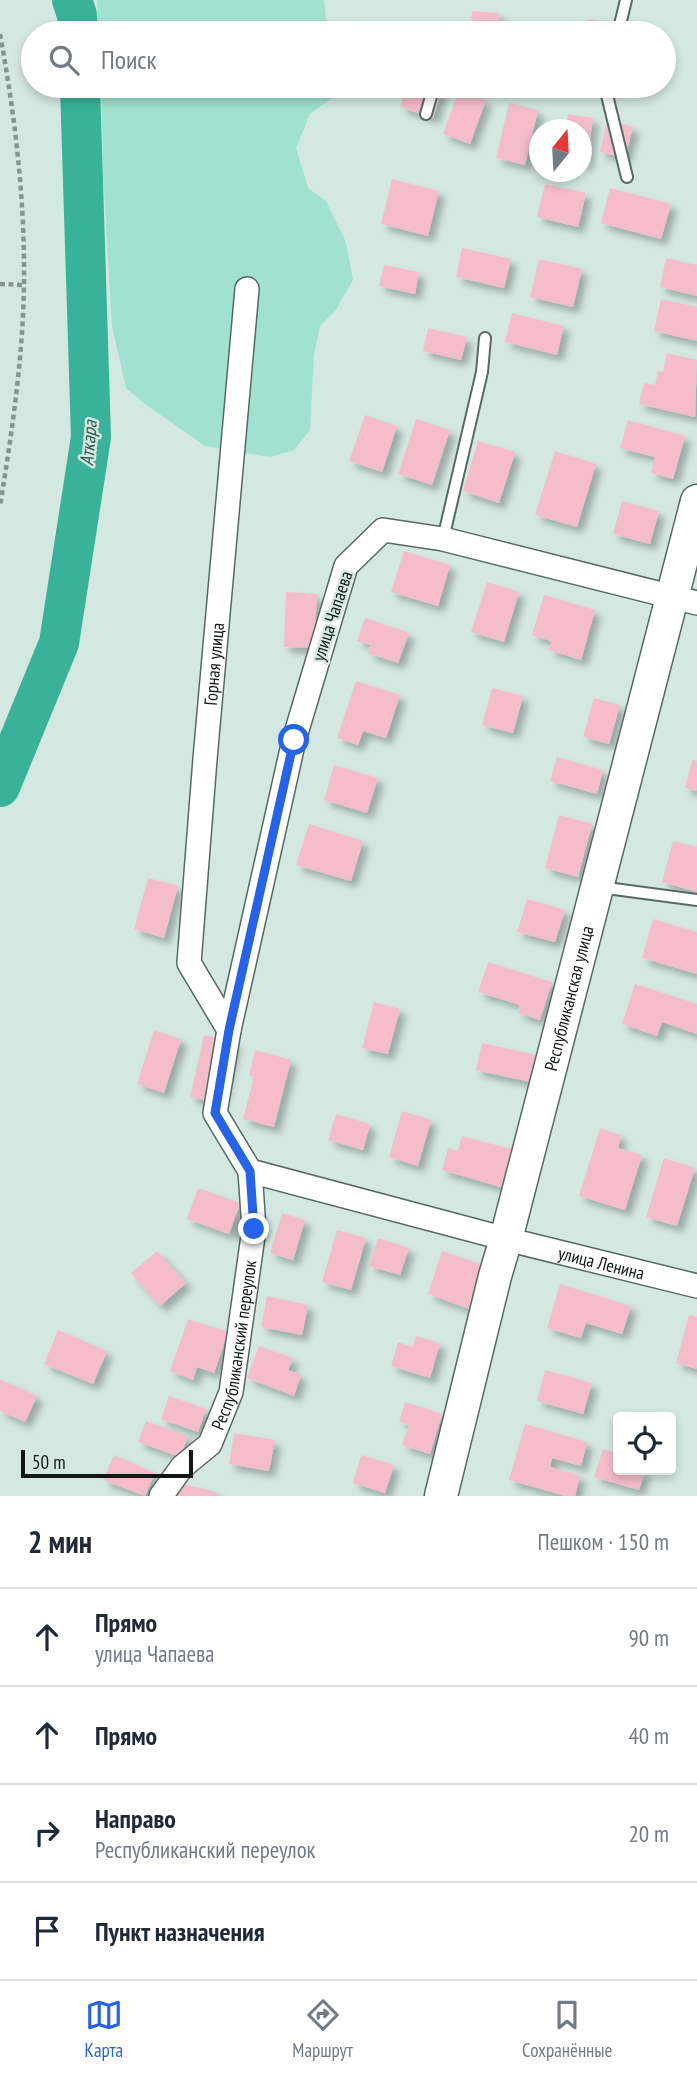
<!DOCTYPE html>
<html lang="ru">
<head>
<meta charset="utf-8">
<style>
  body { margin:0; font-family:"PT Sans Narrow",sans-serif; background:#f2f2f3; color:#1f2937 }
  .controls { position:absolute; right:21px; bottom:21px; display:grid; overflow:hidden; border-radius:7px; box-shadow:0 4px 10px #0003 }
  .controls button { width:63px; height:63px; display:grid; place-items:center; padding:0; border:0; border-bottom:2px solid #e0e1e3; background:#fff; color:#1f2937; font:35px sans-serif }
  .compass { position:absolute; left:529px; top:119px; width:63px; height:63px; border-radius:50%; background:#fff; box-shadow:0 4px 10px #0003; rotate:18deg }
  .scale { position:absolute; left:21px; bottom:18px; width:172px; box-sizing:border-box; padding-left:7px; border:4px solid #101715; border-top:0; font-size:19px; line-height:24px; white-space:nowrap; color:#101715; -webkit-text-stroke:5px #d4e8e2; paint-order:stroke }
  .stop { position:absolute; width:21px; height:21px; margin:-16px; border:5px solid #2563eb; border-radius:50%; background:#fff }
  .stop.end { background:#2563eb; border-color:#fff; box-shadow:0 2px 7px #0008 }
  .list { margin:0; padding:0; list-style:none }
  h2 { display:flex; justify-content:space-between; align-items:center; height:91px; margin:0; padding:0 28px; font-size:30px }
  h2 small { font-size:23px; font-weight:400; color:#747a83 }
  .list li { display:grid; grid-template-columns:46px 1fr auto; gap:21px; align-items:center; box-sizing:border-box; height:98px; padding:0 28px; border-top:2px solid #e0e1e3 }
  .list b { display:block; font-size:26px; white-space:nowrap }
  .list p { margin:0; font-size:23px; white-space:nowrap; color:#747a83 }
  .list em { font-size:23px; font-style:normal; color:#747a83 }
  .icon { flex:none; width:38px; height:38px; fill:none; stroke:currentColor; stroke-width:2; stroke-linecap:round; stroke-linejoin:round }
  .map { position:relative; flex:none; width:697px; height:1496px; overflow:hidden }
  .search { position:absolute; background:#fff; box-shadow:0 4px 10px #0003; left:21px; right:21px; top:21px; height:77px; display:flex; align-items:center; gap:18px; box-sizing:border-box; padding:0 24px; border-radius:38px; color:#747a83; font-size:26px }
  .sheet { height:483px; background:#fff }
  nav { display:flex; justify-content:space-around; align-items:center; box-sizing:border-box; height:98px; border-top:2px solid #e0e1e3; background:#fff; font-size:19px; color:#747a83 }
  nav a { display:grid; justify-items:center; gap:4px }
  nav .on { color:#2563eb }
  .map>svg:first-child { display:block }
</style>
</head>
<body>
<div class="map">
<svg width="697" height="1496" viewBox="0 0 697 1496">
  <defs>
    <filter id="shadow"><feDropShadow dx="6" dy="6" stdDeviation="3.5" flood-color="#0004"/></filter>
  </defs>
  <rect width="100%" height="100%" fill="#d4e8e2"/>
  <path fill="#a1e1d0" d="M97,0H324L326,19L334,33H99Z
    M101,86H349L310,114L296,148L308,188L326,201L346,242L353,280L336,310L320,326L314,355L310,430L294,450L270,457L205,446L145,404L126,388L112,326L103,175Z"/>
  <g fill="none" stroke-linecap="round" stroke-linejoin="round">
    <path stroke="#38b299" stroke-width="40" d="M72,0L77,15L78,33
      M0,787L59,643L91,437L80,86"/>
  </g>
  <path fill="#f5bdcc" filter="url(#shadow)" d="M472,11L499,13L498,33H470Z
    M588,19L612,23L610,33H585Z
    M406,86H443L433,118L400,107Z
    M459,90L486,100L470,144L443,134Z
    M509,103L538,110L525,165L496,158Z
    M568,114L593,118L586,166L582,165V130H566Z
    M607,120L633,127L625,158L600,152Z
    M392,179L439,191L428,236L381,224Z
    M545,184L586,193L578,227L537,217Z
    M610,188L671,204L661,239L601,223Z
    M462,248L511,259L504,288L456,277Z
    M666,258L697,265V296L660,287Z
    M539,259L582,269L573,307L530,297Z
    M384,265L419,272L415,294L379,286Z
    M661,299L697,307V341L654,331Z
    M512,313L564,326L557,355L505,342Z
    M428,328L467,337L461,360L423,351Z
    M667,353L697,360L695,417L639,404L644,383L655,385L658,371L663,372Z
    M365,415L397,426L382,472L349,461Z
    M416,419L450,430L432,485L398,474Z
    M628,420L685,436L673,479L651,473L655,457L620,448Z
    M478,441L515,452L499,503L463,491Z
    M555,451L596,464L577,527L535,515Z
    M622,501L659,511L650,544L613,534Z
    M404,551L450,565L438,606L391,592Z
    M487,582L519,592L504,642L471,632Z
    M286,592L317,594L314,648L284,647Z
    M544,595L595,610L581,660L549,650L551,641L532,635Z
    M365,618L409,633L398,663L368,653L371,645L357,641Z
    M356,681L400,695L386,738L363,731L358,745L337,738Z
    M492,688L523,696L513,733L482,725Z
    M594,698L620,705L609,744L583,737Z
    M557,757L603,770L597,794L550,781Z
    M692,760L697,761V791L685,788Z
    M334,765L378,778L367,813L324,800Z
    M559,815L592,824L578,877L545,868Z
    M309,824L363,841L351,881L296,865Z
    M673,841L697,847V892L662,882Z
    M148,878L178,886L164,938L134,929Z
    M527,899L565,910L555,942L517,932Z
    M653,919L697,932V974L642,958Z
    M488,962L552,982L540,1020L518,1013L520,1005L478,992Z
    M635,984L697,1004V1034L662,1022L657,1036L622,1024Z
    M374,1002L400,1009L388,1054L362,1048Z
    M154,1030L181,1039L164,1093L137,1084Z
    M204,1035L235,1042L220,1104L190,1097Z
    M482,1043L536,1055L530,1082L476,1070Z
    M255,1050L291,1060L274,1127L243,1119L254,1077L249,1076Z
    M402,1111L431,1120L418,1166L389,1157Z
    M336,1114L370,1124L363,1150L328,1140Z
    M600,1128L621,1135L618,1148L642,1155L625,1210L579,1196Z
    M462,1136L515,1150L504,1188L442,1170L448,1148L458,1151Z
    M664,1158L695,1168L677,1226L646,1217Z
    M198,1188L240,1203L229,1234L187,1219Z
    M282,1213L305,1220L293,1260L270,1253Z
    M337,1230L366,1238L351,1290L322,1282Z
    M378,1238L409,1248L400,1275L369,1266Z
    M157,1251L186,1283L160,1306L131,1273Z
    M442,1251L484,1265L469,1309L428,1294Z
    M560,1284L631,1306L622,1334L586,1323L581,1338L547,1328Z
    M267,1296L308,1305L302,1335L261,1327Z
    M689,1315L697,1317V1369L676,1363Z
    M188,1319L228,1332L214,1373L197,1367L193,1380L170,1371Z
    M58,1330L107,1351L93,1384L44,1364Z
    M416,1336L440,1343L430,1378L391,1366L398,1342L412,1347Z
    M259,1346L293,1358L288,1370L301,1375L294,1396L247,1378Z
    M545,1370L592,1383L583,1414L537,1401Z
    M0,1379L37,1396L25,1422L0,1411Z
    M169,1396L206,1409L198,1432L161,1419Z
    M405,1402L442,1414L430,1454L402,1445L409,1425L399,1422Z
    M146,1421L188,1436L180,1457L138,1442Z
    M525,1424L587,1442L581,1466L552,1458L550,1467L580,1476L575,1496H565L509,1480Z
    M234,1433L275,1440L269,1471L229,1464Z
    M603,1449L618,1454V1470H645L639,1490L594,1477Z
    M114,1455L155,1473L145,1496L103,1480Z
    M361,1455L394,1465L385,1493L353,1483Z
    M178,1483L217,1492L216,1496H175Z"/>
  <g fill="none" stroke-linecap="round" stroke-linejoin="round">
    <defs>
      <path id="lane" d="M618,33L626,0
        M521,86L606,91L627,177
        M426,114L434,86
        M443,539L482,372L485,338
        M599,887L697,900"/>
      <g id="street">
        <path id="s1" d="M697,603L443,539L383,530L346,566L294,740L229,1030L215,1113L250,1171L506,1239L697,1286"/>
        <path id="s2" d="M229,1030L189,963L205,759L247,289"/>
        <path id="s3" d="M161,1496L182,1467L210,1444L231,1392L254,1229L250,1171"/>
      </g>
      <g id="secondary">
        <path id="s4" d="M441,1496L495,1276L506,1239L697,501"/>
      </g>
    </defs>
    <use href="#lane" stroke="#586964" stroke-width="14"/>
    <use href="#street" stroke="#586964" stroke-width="26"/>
    <use href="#secondary" stroke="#586964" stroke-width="35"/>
    <path stroke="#869591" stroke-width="4.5" stroke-dasharray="5 3.5" stroke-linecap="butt" d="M0,34C15,116 25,199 24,283C23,358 12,432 0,506
      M0,284L24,285"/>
    <use href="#lane" stroke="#fff" stroke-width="10"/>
    <use href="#street" stroke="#fff" stroke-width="23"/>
    <use href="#secondary" stroke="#fff" stroke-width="32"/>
  </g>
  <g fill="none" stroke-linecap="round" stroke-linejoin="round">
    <path stroke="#2563eb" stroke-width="9" d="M254,1229L250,1171L215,1113L229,1030L294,740"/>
  </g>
  <g text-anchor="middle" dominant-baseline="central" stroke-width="5" stroke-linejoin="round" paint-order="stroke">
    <g font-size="18" fill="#101715" stroke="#d4e8e2">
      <text transform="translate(332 616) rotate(-72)">улица Чапаева</text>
      <text stroke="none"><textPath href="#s2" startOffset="378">Горная улица</textPath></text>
      <text stroke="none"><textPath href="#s4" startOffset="514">Республиканская улица</textPath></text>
      <text stroke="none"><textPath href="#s1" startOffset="1368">улица Ленина</textPath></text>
      <text stroke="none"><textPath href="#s3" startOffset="175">Республиканский переулок</textPath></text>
    </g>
    <g font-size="19" font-style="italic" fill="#2b5c50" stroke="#d4e8e2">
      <text transform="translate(88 443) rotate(-85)">Аткара</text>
    </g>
  </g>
</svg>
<div class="controls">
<button><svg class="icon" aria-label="locate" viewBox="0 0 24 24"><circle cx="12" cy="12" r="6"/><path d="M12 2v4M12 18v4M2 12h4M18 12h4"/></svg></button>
</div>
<svg class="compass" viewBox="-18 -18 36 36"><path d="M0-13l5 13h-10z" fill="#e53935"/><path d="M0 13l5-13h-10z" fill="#747a83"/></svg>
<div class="scale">50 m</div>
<div class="stop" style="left:294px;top:740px"></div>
<div class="stop end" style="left:254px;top:1229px"></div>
<div class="search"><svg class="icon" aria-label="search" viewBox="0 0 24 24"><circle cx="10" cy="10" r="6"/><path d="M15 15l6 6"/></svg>Поиск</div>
</div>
<section class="sheet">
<h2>2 мин<small>Пешком · 150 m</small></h2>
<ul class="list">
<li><svg class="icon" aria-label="ahead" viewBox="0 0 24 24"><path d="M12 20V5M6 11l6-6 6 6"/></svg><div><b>Прямо</b><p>улица Чапаева</p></div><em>90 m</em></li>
<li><svg class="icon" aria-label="ahead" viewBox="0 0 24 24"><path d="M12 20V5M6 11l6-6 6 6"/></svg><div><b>Прямо</b></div><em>40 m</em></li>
<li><svg class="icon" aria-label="right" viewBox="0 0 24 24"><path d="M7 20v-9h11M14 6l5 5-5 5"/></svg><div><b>Направо</b><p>Республиканский переулок</p></div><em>20 m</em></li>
<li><svg class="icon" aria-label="arrive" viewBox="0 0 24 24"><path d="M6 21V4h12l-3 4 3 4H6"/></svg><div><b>Пункт назначения</b></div></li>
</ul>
</section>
<nav>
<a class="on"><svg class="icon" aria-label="map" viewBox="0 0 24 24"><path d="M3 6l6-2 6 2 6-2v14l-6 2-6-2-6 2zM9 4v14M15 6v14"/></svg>Карта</a>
<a><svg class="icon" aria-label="directions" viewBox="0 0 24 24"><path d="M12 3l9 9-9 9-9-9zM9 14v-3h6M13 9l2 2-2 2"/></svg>Маршрут</a>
<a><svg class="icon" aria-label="saved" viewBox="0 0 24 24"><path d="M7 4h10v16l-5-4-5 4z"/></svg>Сохранённые</a>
</nav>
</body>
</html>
